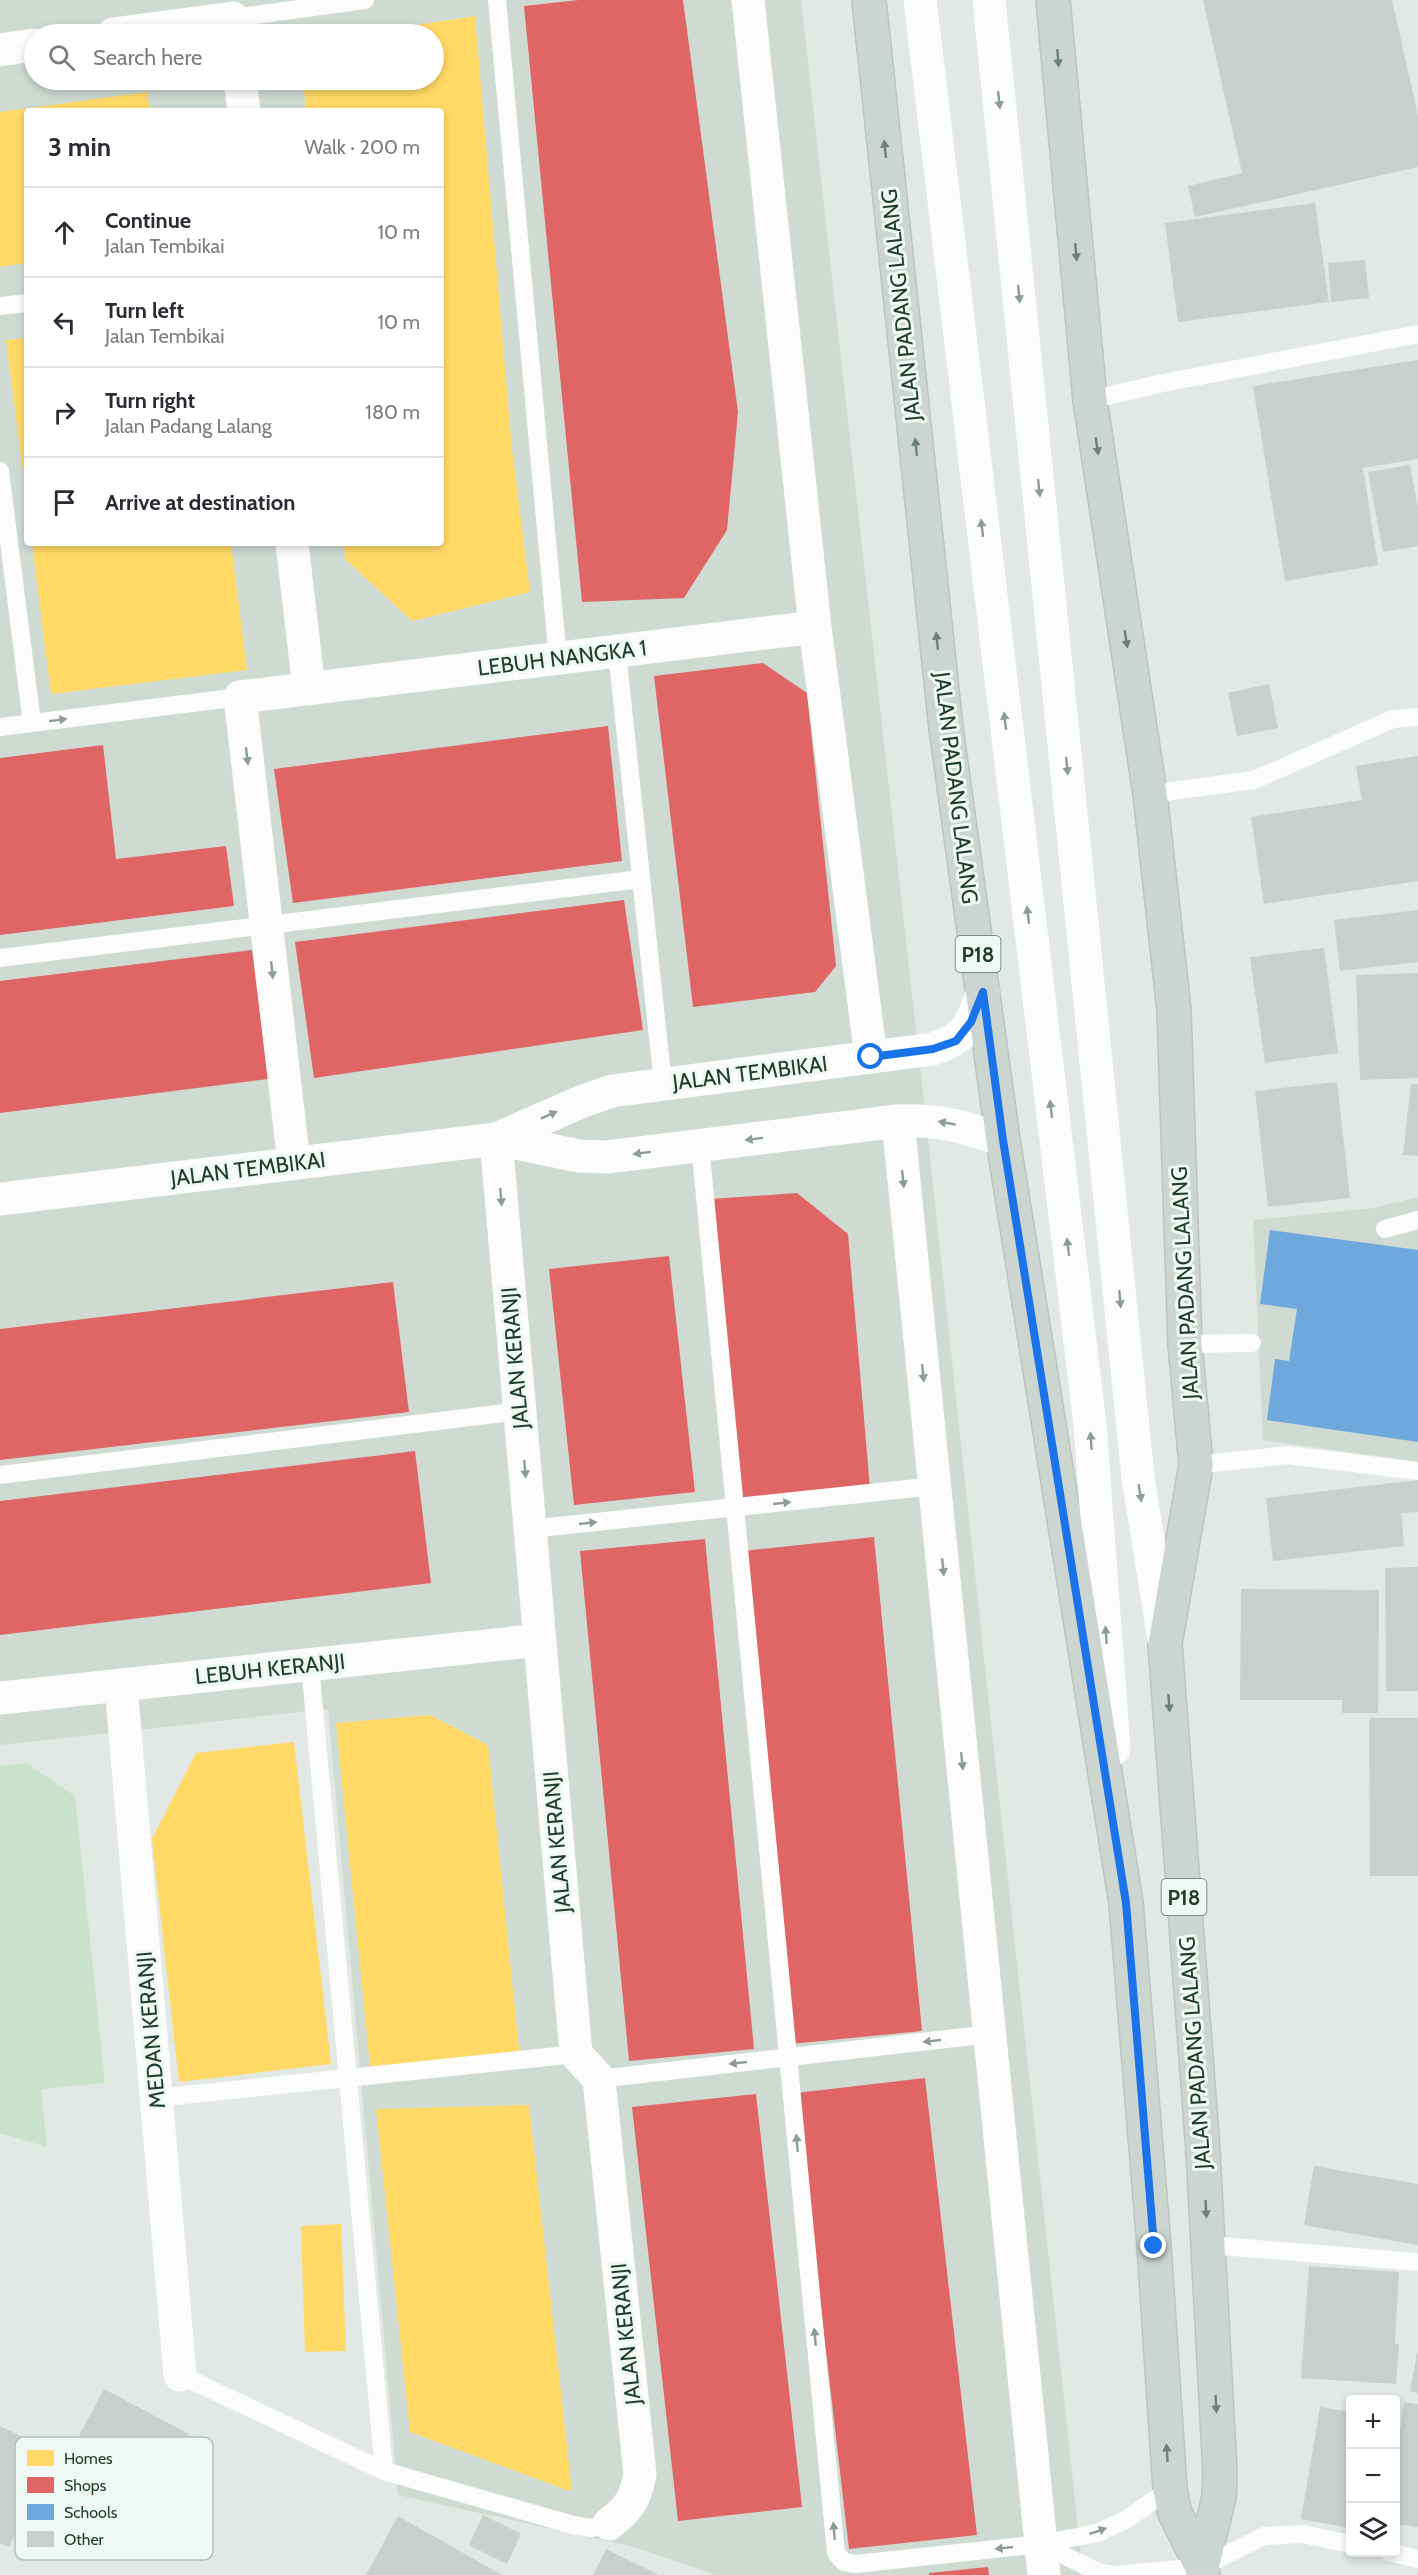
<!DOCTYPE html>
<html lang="en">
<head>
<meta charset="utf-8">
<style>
  body { margin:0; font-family:Cabin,sans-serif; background:#f7f7f7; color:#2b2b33 }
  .controls { position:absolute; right:18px; bottom:18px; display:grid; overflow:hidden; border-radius:6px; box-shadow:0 3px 9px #0003 }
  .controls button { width:54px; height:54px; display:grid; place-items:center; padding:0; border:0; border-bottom:2px solid #e1e1e2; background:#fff; color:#2b2b33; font:30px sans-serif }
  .stop { position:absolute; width:18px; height:18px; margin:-14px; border:4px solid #1a73e8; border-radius:50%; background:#fff }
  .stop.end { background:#1a73e8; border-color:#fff; box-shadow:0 2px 6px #0008 }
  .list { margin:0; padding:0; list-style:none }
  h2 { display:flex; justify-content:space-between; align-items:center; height:78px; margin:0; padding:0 24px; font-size:26px }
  h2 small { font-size:20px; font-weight:400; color:#7c7c81 }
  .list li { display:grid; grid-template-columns:39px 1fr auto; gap:18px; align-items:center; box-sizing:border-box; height:90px; padding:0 24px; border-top:2px solid #e1e1e2 }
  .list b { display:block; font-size:22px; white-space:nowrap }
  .list p { margin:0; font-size:20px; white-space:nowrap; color:#7c7c81 }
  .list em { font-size:20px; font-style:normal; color:#7c7c81 }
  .icon { flex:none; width:33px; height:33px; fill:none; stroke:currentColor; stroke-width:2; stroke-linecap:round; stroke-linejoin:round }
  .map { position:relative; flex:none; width:1418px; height:2575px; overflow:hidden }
  .search { position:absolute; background:#fff; box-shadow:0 3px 9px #0003; left:24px; top:24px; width:420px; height:66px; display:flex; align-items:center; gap:15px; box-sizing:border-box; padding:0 21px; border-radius:33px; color:#7c7c81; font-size:22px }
  .panel { position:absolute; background:#fff; box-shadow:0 3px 9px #0003; left:24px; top:108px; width:420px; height:438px; border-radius:6px }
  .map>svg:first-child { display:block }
</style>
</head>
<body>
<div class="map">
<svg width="1418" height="2575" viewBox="0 0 1418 2575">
  <rect width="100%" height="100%" fill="#e2e8e4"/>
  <path fill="#cfdad3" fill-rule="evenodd" d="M0,0H801L922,1083L1083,2575H716L634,2547L398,2495L328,1709L0,1745ZM34,34H434V80H34ZM27,111H441V543H27Z
    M1418,1197V1462L1263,1440L1253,1220L1373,1208Z"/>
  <path fill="#c9e2cc" d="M26,1763L75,1796L105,2083L41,2089L47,2147L0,2133V1766Z"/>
  <path fill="#ffd966" d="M475,16L512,450L530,592L412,621L345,559L344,543H441V111H306L303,80H434V34L365,33Z
    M147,92L150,111H27V263L0,267V112Z
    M27,338V495H26L6,340Z
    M32,543H231L247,670L51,694Z
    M430,1715L488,1745L520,2059L370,2066L336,1723Z
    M294,1742L331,2064L179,2082L152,1839L196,1753Z
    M529,2105L572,2492L410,2432L376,2109Z
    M341,2224L346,2351L305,2352L301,2226Z"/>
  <path fill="#e06666" d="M579,0H683L738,412L727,530L684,598L582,602L524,6Z
    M763,663L807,693L836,966L815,992L693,1007L654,676Z
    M608,726L622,861L293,903L274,769Z
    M103,745L116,859L226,846L234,906L0,935V758Z
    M624,900L643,1030L314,1078L295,942Z
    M252,950L268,1079L0,1113V981Z
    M797,1193L848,1234L870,1488L739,1499L711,1199Z
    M669,1256L695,1492L574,1505L549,1269Z
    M393,1282L409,1412L0,1460V1329Z
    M415,1451L431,1583L0,1635V1501Z
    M874,1537L922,2031L791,2044L742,1551Z
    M705,1539L754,2049L629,2061L580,1551Z
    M925,2078L977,2535L849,2549L796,2093Z
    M756,2094L802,2507L678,2521L632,2107Z
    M988,2567L989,2575H929V2573Z"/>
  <path fill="#6fa8dc" d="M1270,1230L1418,1250V1442L1267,1420L1275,1359L1289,1361L1297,1309L1260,1304Z"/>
  <path fill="#c9cfcb" d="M1203,0H1392L1418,115V167L1195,217L1188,186L1242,173Z
    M1315,203L1329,302L1178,322L1165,223Z
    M1365,260L1369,298L1331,302L1328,263Z
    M1418,360V459L1363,468L1378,565L1285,581L1253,386Z
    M1410,465L1418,509V546L1383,552L1368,472Z
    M1269,684L1278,728L1237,736L1228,693Z
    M1418,756V881L1264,904L1251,817L1362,800L1356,766Z
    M1418,910V962L1340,971L1334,920Z
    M1324,948L1338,1053L1265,1063L1250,957Z
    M1418,973V1078L1360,1080L1356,975Z
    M1337,1082L1350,1198L1268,1207L1255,1091Z
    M1411,1084H1418V1156L1403,1155Z
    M1418,1480V1512L1401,1513L1404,1546L1273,1561L1266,1498Z
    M1418,1567V1691H1386L1385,1568Z
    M1241,1589L1379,1590L1378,1713H1342V1700H1240Z
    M1369,1718H1418V1876H1370Z
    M1314,2166L1418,2184V2245L1304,2225Z
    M1309,2266L1399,2272L1395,2344H1399L1396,2384L1301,2378Z
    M1417,2353H1418V2393L1410,2391Z
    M104,2389L189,2434L149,2512L63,2466Z
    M1404,2402L1418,2404V2527L1396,2524V2461Z
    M1320,2407L1350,2412V2528L1301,2519Z
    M0,2426L55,2452L9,2547L0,2543Z
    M483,2515L521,2534L507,2564L469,2545Z
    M398,2516L502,2575H366Z
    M606,2549L659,2575H593Z"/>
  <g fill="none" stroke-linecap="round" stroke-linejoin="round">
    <defs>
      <path id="primary" d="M869,0L946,728L1003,1140L1126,1903L1154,2246L1170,2489L1174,2511L1202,2567
        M1053,0L1090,400L1150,794L1174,1010L1185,1344L1196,1465L1165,1644L1203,2151L1220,2473L1219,2497L1202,2567L1203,2575"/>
    </defs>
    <use href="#primary" stroke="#bbc5c0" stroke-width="36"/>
    <path stroke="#fbfcfb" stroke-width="18" d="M497,0L558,659
      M233,18L365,0
      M0,306L27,303
      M1090,400L1163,383L1418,334
      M0,471L32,723
      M617,652L663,1084
      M0,727L240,697
      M1150,794L1254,780L1393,719L1418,717
      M0,958L641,879
      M700,1145L836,2553L844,2562L856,2564L1041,2544L1098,2572L1115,2575L1202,2567L1264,2536L1303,2534L1350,2544
      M1385,1229L1418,1220
      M1185,1344L1252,1343
      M1196,1465L1288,1455L1418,1471
      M0,1475L520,1411
      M530,1529L935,1486
      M310,1665L384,2471
      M599,2079L990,2034
      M156,2098L576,2054
      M1208,2245L1418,2262
      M180,2375L384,2471L573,2525L592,2528L609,2524
      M1041,2544L1097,2533L1127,2519L1170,2489
      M1389,2552L1418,2559"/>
    <path stroke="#fbfcfb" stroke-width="33" d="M748,0L815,627L871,1057
      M113,34L233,18
      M0,50L34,45
      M240,80L244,111
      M292,543L309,689
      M898,1121L1044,2575
      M496,1139L576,2054L599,2079L640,2474C635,2499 630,2508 609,2524
      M294,1163L240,697L815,627
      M121,1685L180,2375
      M0,1698L540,1640"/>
    <path stroke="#fbfcfb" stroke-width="33" d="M920,0L1090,1425L1114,1749
      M989,0L1138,1478L1164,1639
      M496,1139L579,1156L607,1157L898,1121C940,1119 964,1127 1003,1140
      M0,1199L496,1139L583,1101L612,1091L933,1049C969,1036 970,1026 983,992"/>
    <use href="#primary" stroke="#ccd5d0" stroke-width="33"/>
  </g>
  <defs><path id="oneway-solid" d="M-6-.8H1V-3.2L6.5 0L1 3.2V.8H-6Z" transform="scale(1.5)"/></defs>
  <g fill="#6d8177">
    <use href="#oneway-solid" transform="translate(1058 58) rotate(85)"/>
    <use href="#oneway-solid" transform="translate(885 149) rotate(-96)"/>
    <use href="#oneway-solid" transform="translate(1076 252) rotate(85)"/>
    <use href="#oneway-solid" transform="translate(1097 446) rotate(81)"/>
    <use href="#oneway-solid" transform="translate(916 447) rotate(-96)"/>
    <use href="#oneway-solid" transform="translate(1126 639) rotate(81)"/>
    <use href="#oneway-solid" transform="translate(937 641) rotate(-96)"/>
    <use href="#oneway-solid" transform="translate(1169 1703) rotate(86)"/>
    <use href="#oneway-solid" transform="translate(1206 2209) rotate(87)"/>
    <use href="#oneway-solid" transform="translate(1216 2404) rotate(87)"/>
    <use href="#oneway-solid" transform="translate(1167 2453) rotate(-94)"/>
  </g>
  <g fill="#8d9c94">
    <use href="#oneway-solid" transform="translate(999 100) rotate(84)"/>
    <use href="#oneway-solid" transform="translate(1019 294) rotate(84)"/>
    <use href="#oneway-solid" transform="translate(1039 488) rotate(84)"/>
    <use href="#oneway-solid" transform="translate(982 528) rotate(-97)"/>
    <use href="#oneway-solid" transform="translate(58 720) rotate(-7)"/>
    <use href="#oneway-solid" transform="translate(1005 721) rotate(-97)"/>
    <use href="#oneway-solid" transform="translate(247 756) rotate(83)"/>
    <use href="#oneway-solid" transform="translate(1067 766) rotate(84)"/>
    <use href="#oneway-solid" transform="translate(1028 915) rotate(-97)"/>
    <use href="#oneway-solid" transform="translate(272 970) rotate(84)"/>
    <use href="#oneway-solid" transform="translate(1051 1109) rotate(-97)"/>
    <use href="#oneway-solid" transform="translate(549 1115) rotate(-24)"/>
    <use href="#oneway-solid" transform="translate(947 1123) rotate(-170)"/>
    <use href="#oneway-solid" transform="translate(754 1139) rotate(173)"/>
    <use href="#oneway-solid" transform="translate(642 1153) rotate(173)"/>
    <use href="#oneway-solid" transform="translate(903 1179) rotate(84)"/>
    <use href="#oneway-solid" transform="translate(501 1197) rotate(85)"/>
    <use href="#oneway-solid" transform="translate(1068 1247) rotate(-97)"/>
    <use href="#oneway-solid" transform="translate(1120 1299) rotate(85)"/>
    <use href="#oneway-solid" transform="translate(923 1373) rotate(84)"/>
    <use href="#oneway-solid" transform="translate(1091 1441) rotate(-94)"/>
    <use href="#oneway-solid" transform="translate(525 1469) rotate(85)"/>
    <use href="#oneway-solid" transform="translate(1140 1493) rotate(81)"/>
    <use href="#oneway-solid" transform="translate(782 1503) rotate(-6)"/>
    <use href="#oneway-solid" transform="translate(588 1523) rotate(-6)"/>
    <use href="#oneway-solid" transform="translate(943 1567) rotate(84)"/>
    <use href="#oneway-solid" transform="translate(1106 1635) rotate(-94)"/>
    <use href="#oneway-solid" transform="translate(962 1761) rotate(84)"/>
    <use href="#oneway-solid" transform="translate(932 2041) rotate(174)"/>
    <use href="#oneway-solid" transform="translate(738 2063) rotate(174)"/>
    <use href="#oneway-solid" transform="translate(797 2143) rotate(-95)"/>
    <use href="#oneway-solid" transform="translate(815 2337) rotate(-95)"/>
    <use href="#oneway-solid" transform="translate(834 2531) rotate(-95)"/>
    <use href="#oneway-solid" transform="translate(1098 2531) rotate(-19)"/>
    <use href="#oneway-solid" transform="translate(1004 2548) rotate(174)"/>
  </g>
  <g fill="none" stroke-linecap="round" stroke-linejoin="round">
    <path stroke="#1a73e8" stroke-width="8" d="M871,1057L933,1049L956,1041L971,1022L983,992L1003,1140L1126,1903L1154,2246"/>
  </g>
  <g text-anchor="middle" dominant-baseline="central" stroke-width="6" stroke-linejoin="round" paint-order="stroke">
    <g fill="#eff8f2" stroke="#5d7469" stroke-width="1.5">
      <rect x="955.5" y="936" width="45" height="36" rx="4.5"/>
      <rect x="1161.5" y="1879" width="45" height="36" rx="4.5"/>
    </g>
    <g font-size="21" font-weight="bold" fill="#1f3c2e">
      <text x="978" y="954">P18</text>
      <text x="1184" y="1897">P18</text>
    </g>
    <g font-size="22" fill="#1f3c2e" stroke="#eff8f2">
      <text transform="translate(901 305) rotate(-96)">JALAN PADANG LALANG</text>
      <text transform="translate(562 658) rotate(-7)">LEBUH NANGKA 1</text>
      <text transform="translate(956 788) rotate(83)">JALAN PADANG LALANG</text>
      <text transform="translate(750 1073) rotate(-7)">JALAN TEMBIKAI</text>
      <text transform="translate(248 1169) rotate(-7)">JALAN TEMBIKAI</text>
      <text transform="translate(1185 1283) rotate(-93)">JALAN PADANG LALANG</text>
      <text transform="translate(515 1358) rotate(-95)">JALAN KERANJI</text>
      <text transform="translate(270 1669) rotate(-6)">LEBUH KERANJI</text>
      <text transform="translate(557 1842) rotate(-95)">JALAN KERANJI</text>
      <text transform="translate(151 2030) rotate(-95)">MEDAN KERANJI</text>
      <text transform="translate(1195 2053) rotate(-94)">JALAN PADANG LALANG</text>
      <text transform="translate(626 2334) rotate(-96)">JALAN KERANJI</text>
    </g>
  </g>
  <rect x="15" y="2437" width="198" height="123" rx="9" fill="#eff8f2" stroke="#b1c0b7" stroke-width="1.5"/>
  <rect x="27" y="2450" width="27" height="16" fill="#ffd966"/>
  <rect x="27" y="2477" width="27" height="16" fill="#e06666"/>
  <rect x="27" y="2504" width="27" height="16" fill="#6fa8dc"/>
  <rect x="27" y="2531" width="27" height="16" fill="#c9cfcb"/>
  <g font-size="16" fill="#1f3c2e">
    <text x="64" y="2464">Homes</text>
    <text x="64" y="2491">Shops</text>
    <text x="64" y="2518">Schools</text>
    <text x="64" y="2545">Other</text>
  </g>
</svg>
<div class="controls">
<button>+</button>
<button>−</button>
<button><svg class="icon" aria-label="layers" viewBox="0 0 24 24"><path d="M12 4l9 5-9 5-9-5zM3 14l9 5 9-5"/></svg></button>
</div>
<div class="stop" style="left:871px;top:1057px"></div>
<div class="stop end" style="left:1154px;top:2246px"></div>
<div class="search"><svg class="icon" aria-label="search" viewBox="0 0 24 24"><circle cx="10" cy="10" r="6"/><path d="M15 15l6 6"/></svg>Search here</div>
<section class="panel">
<h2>3 min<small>Walk · 200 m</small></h2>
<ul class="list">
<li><svg class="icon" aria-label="ahead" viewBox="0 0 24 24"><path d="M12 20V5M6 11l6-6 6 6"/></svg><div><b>Continue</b><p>Jalan Tembikai</p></div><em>10 m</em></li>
<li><svg class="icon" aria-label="left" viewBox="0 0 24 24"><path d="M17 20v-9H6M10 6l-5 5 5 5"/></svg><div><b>Turn left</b><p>Jalan Tembikai</p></div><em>10 m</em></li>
<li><svg class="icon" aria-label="right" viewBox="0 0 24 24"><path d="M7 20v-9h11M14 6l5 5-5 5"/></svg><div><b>Turn right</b><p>Jalan Padang Lalang</p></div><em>180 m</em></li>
<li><svg class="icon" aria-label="arrive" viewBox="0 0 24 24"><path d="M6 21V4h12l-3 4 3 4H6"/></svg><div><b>Arrive at destination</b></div></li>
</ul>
</section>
</div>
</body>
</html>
